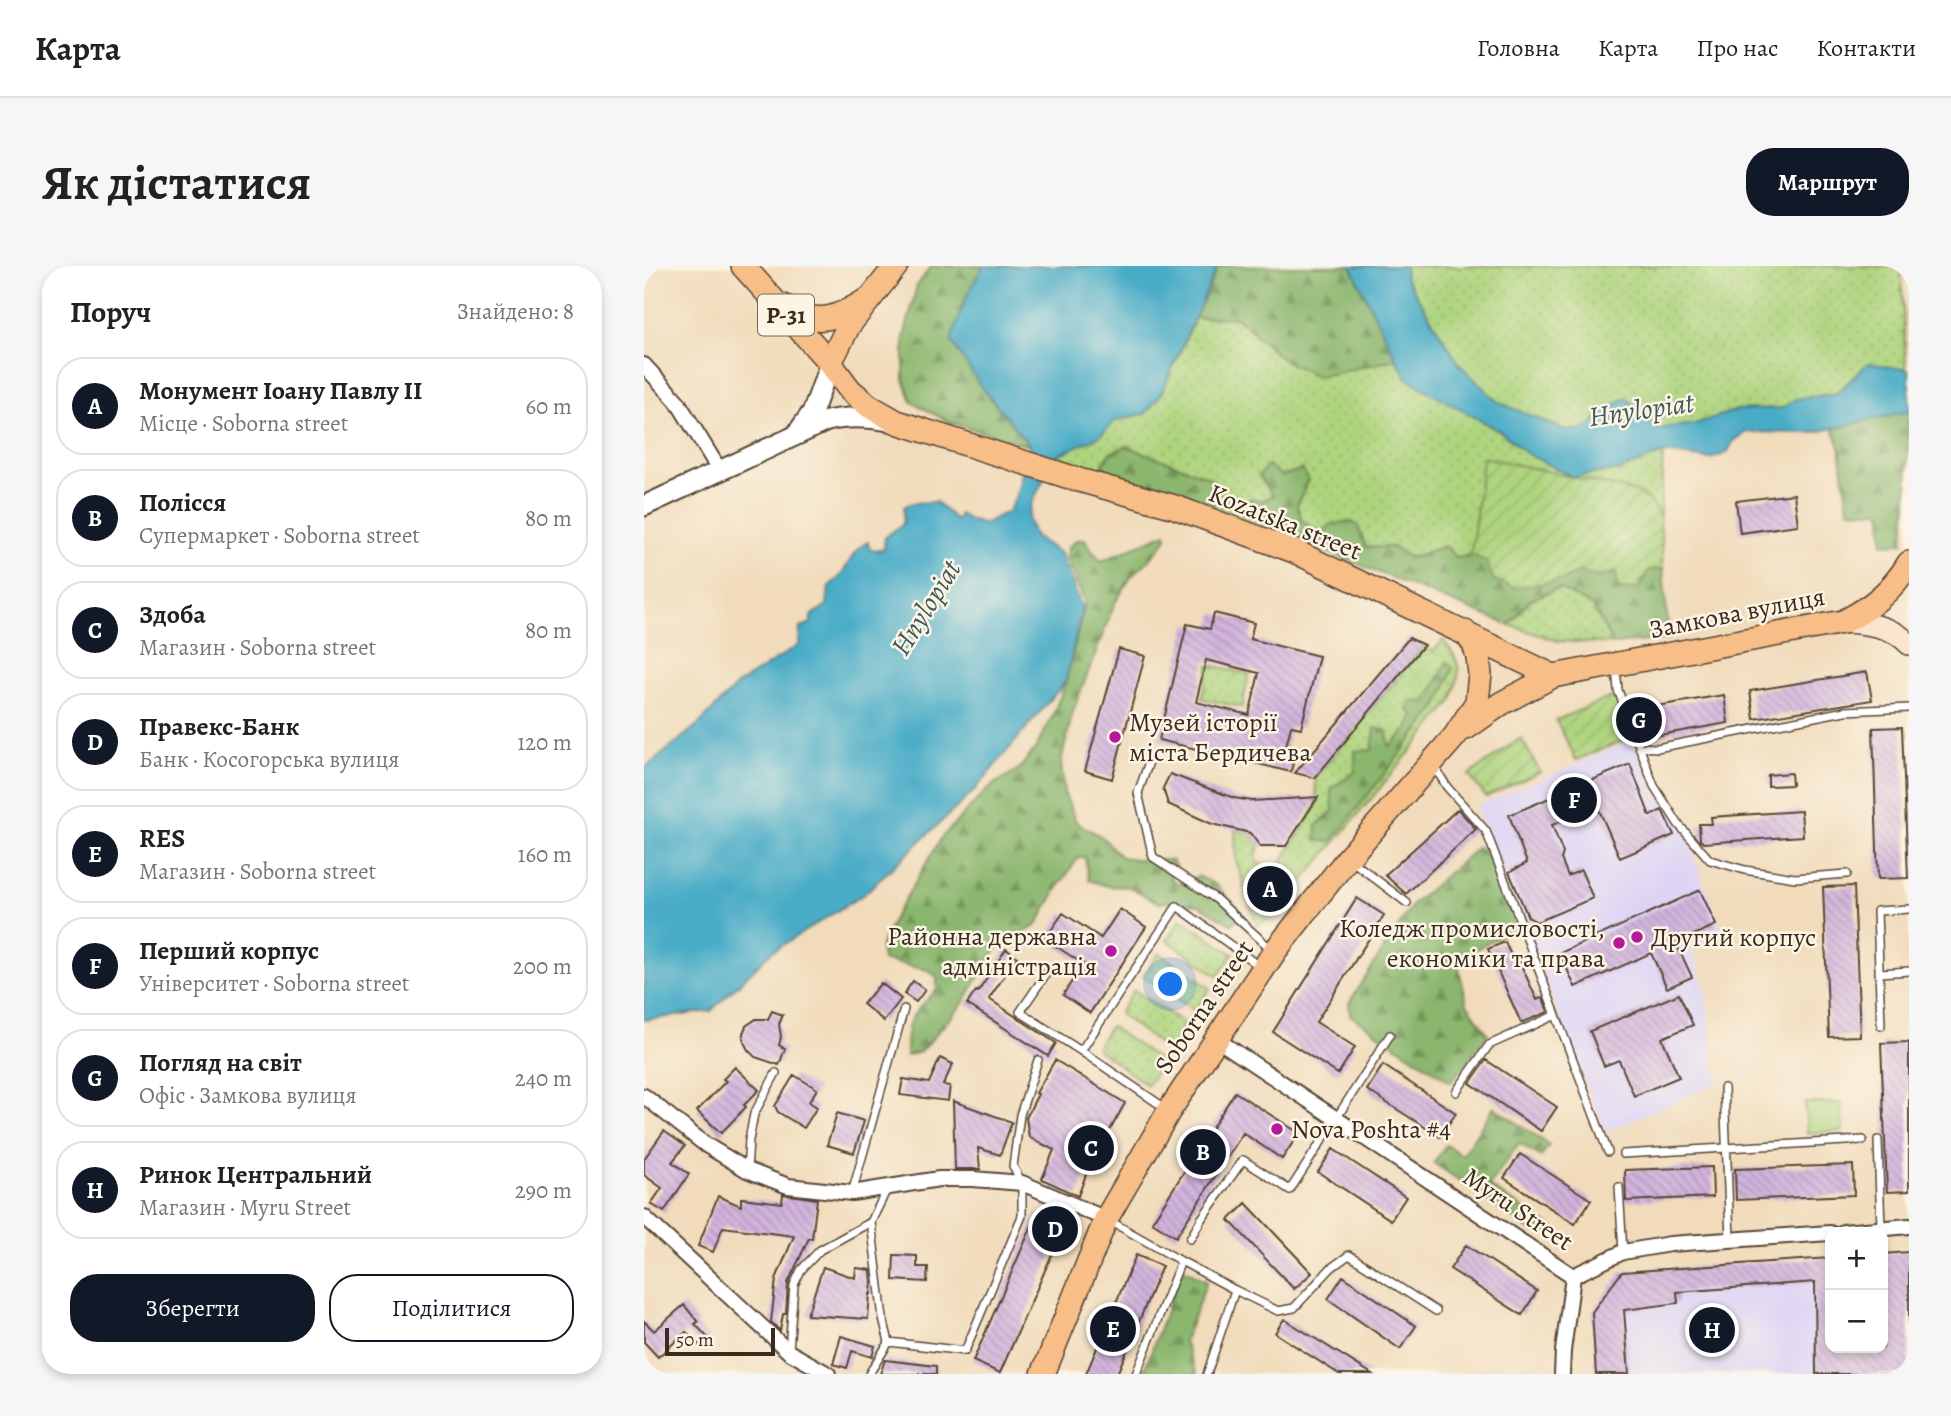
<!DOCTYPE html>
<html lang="uk">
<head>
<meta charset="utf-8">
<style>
  body { margin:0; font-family:Alegreya,serif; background:#f6f6f6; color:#222 }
  .controls { position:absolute; right:21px; bottom:21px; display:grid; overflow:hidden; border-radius:14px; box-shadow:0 4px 10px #0003 }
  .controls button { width:63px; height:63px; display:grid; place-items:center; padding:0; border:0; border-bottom:2px solid #e0e0e0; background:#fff; color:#222; font:35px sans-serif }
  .scale { position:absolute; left:21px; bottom:18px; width:110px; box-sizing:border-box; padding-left:7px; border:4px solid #3b2a1e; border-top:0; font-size:19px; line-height:24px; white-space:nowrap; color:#3b2a1e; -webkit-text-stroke:5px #fcf5e5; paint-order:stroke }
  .you { position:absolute; left:527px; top:719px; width:24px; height:24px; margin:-18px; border:5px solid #fff; border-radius:50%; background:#1a73e8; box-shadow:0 0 0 10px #1a73e833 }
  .badge { display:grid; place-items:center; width:46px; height:46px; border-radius:50%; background:#111827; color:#fff; font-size:23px; font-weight:700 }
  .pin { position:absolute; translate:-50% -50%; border:4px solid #fff; box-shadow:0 2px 7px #0006 }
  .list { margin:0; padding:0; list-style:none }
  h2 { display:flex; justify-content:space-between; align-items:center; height:91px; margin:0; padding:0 28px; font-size:30px }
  h2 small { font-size:23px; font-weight:400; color:#767676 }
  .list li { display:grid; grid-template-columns:46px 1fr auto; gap:21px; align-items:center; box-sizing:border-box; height:98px; margin:0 14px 14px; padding:0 14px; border:2px solid #e0e0e0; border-radius:28px }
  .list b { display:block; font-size:26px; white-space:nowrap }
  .list p { margin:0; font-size:23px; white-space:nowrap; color:#767676 }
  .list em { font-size:23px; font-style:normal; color:#767676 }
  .actions { display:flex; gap:14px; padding:21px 28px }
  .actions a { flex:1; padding:16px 0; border:2px solid #111827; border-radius:28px; text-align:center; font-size:24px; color:#111827 }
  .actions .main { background:#111827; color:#fff }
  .map { position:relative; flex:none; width:1265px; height:1108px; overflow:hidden; border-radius:28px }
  header { display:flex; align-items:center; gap:42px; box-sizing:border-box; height:98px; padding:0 35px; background:#fff; border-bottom:2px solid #e0e0e0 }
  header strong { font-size:33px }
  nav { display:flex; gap:38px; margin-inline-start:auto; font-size:24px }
  .intro { display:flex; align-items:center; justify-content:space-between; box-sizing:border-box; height:168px; padding:0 42px }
  h1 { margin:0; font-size:49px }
  .button { padding:18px 32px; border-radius:28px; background:#111827; color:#fff; font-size:24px; font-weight:700 }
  main { display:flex; gap:42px; padding:0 42px }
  aside { flex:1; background:#fff; border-radius:28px; box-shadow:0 4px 10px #0003 }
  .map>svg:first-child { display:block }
</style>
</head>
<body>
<header>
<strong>Карта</strong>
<nav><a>Головна</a><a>Карта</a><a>Про нас</a><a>Контакти</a></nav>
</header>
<div class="intro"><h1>Як дістатися</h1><a class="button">Маршрут</a></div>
<main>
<aside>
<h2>Поруч<small>Знайдено: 8</small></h2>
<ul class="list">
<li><span class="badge">A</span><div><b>Монумент Іоану Павлу ІІ</b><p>Місце · Soborna street</p></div><em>60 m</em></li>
<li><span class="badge">B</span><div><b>Полісся</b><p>Супермаркет · Soborna street</p></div><em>80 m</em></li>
<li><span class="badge">C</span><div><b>Здоба</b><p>Магазин · Soborna street</p></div><em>80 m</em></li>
<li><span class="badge">D</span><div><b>Правекс-Банк</b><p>Банк · Косогорська вулиця</p></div><em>120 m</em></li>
<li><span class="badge">E</span><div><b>RES</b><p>Магазин · Soborna street</p></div><em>160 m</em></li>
<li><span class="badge">F</span><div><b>Перший корпус</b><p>Університет · Soborna street</p></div><em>200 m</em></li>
<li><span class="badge">G</span><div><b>Погляд на світ</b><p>Офіс · Замкова вулиця</p></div><em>240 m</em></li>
<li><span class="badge">H</span><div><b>Ринок Центральний</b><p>Магазин · Myru Street</p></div><em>290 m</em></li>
</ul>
<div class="actions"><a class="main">Зберегти</a><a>Поділитися</a></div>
</aside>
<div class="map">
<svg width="1265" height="1108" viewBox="0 0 1265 1108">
  <defs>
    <pattern id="grass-dots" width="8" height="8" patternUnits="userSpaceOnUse" patternTransform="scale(1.75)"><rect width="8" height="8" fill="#aed47e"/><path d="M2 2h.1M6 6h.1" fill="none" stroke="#97b66c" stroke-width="1.8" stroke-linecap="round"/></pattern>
    <pattern id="forest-firs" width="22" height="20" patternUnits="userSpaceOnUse" patternTransform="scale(1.75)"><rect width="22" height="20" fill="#8ab66d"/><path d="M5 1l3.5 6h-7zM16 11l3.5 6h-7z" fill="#729459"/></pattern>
    <pattern id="garden-furrows" width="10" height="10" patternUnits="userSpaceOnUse" patternTransform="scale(1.75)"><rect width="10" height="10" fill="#aed47e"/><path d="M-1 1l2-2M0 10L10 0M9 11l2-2" fill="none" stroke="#97b66c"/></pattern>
    <pattern id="building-back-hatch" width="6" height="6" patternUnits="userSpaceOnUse" patternTransform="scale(1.75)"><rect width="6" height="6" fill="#d2b4dd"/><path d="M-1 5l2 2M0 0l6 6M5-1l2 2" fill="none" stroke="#ac93b3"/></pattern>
  </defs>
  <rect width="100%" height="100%" fill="#fcf5e5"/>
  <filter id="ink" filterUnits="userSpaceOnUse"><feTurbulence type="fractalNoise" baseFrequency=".0143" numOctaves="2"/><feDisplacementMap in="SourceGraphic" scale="14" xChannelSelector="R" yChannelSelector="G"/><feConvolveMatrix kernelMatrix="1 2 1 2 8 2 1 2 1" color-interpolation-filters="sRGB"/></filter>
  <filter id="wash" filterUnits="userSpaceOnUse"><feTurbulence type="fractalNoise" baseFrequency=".00686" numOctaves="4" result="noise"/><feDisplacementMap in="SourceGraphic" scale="28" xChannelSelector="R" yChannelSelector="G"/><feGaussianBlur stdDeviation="1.57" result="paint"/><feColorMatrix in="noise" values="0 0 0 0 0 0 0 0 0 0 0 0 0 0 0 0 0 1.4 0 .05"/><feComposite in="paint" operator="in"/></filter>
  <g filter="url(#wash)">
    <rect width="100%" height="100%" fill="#f1dbbb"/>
    <path fill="#ded5f5" d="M989,474L1011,530L1025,524L1080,670L1048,685L1061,724L1074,817L961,866L832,540Z
      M1265,986V1108H952L948,1046L978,1006L1186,992V1082H1239V988Z"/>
    <path fill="url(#grass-dots)" stroke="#747f4e" stroke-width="2" d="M761,0H1257L1262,104L1224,97L1192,127L1150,134L1139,142L1093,144L1051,158L1012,163L982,132L959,145L945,162L935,165L918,163L854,136L816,99L761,11Z
      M592,51L637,92L673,111L752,93L764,113L801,135L856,165L885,189L977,204L1019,187L1016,252L1005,234L839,192L827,289L811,291L802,280L766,292L748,281L722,282L714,260L677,266L658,255L653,239L664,214L638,210L624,199L629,230L616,235L607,232L597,239L599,252L568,240L574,228L567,212L482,180L466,187L459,198L464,209L411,190L456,170L471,155L502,147L517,128L551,52Z
      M915,322L949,341L969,378L914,375L865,359L886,334Z
      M799,374C820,399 816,405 808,435L634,645L613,660L592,594L591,564L606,567L616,580L612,588L613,595L619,601L635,600L673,539L671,512L780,379L789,386Z
      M565,399L605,408L598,441L558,433Z
      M537,653L589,688L574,710L523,674Z
      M515,687L566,722L551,745L499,710Z
      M490,724L541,758L525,785L475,748Z
      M466,760L518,796L503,819L452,782Z"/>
    <path fill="url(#forest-firs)" stroke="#627046" stroke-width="2" d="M288,0H339L323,29L336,119L386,180L305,156L268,136L260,113V72L273,19Z
      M574,0H707L752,93L673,111L637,92L592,51L551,52Z
      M1264,145L1263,239L1259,277L1239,278L1238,245L1204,244L1196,181L1189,162Z
      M482,180L567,212L574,228L568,240L464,209L459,198L466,187Z
      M624,199L638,210L658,203L664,214L653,239L658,255L677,266L686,259L706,255L714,260L722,281H748L766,292L802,280L811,291L827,289L842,294L849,313L919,314L936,304L954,311L973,306L1019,303L1025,373L969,378L949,341L915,322L886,334L865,359L599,252L597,239L607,232L617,235L629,230L615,210Z
      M522,267L523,272L507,292L487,311L471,337L429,445L417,496L420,526L432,556L458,571L477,591L499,594H527L531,599L527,613L536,618L554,610L571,618L597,646L588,659L555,639L529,635L515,637L486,621L463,620L445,614L441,591L434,592L413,623L393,659L353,682L317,740L276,786L262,790C262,751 267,750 293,724V711L284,704L238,694L237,679L251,650L298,571L339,528L350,518L375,503L392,482L409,449L422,415L441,336L426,302L422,289L425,280L433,274L441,273L447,284L458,295Z
      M803,396L809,402L795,438L687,576L672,574L673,559L689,545L687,523L711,506V485L728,484L731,462L742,464L746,480L762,465L770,449L763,444L766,435L782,436Z
      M833,582L841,585L870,651L868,664L837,680L814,699L823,738L844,768L807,816L706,749L705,737L769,638Z
      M850,841L905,879L897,891L875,877L845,920L918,968L891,967L790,897L802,879L818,889Z
      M538,1002L563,1015L540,1076L553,1108H499Z"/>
    <path fill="#aed47e" stroke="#747f4e" stroke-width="2" d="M1161,837H1197L1199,865L1163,867Z"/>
    <path fill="url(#garden-furrows)" stroke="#747f4e" stroke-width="2" d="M839,191L990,225L1005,234L1016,252L1019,303L1005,304L994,323H974L972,306L954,311L936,305L919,314L870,322L849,313L842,295L827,289Z
      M972,429L988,471L932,494L912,454Z
      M877,472L896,506L842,531L825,509Z"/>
    <path fill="#48acc7" stroke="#426b72" stroke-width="2" d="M339,0H574L517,128L502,147L471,155L456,170L411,190L387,239L384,254L391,271L417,288L438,342L422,415L328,527L220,628L126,687L67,745L0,754V503L56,457L93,419L155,379L156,362L167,357V350L183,339L185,320C189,317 194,313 198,308C206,296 210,283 224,276L225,282L230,285L240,283L241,271L259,258L260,241L268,237L292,236L312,254L316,248L325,254L340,258L365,245L371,233L386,180L336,119L307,75L323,29Z
      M707,0H761V11L816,99L854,136L918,163L935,165L945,161L959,145L982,132L1012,163L1051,158L1093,144L1139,142L1150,134L1166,130L1187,129L1193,127L1224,97L1265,104V145L1168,167L1102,166L1090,174L1083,187L1066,193L1019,187L977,204L928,211L885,189L856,165L801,135L764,113L752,93Z"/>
    <g id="blocks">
      <path fill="url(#building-back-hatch)" fill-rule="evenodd" d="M1150,228L1154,259L1096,267L1092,235Z
        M570,347L610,357L606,373L675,390L657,462L647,460L641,485L651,487L647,506L515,474L543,358L566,363ZM562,394L615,407L605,449L552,436Z
        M765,372L780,379L671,512L651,507Z
        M475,383L501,390L468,513L441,505Z
        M1223,406L1228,434L1110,453L1106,425Z
        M1080,429L1084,457L998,472L994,443Z
        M1258,461L1264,612L1234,613L1229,462Z
        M986,498L1006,550L1018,544L1030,569L976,592L953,539L908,559L919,587L917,593L924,610L937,604L949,632L893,656L884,651L865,606L883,597L865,549Z
        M1147,507L1148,519L1124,520V509Z
        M526,508L590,532L608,535L674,531L642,580H616L606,567L568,558L524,538L519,522Z
        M814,543L832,563L762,628L741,609Z
        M1157,545L1159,570L1060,577L1056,574L1055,558H1068L1067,551Z
        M1210,620L1216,770L1185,771L1179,621Z
        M1056,624L1072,659L1032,677L1048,711L1023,722L1007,687L931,721L916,687Z
        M713,632L740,649L672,756L711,781L694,808L629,766Z
        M476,643L502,661L446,747L419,729L439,698L401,673L419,647L457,672Z
        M861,676L868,692L873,690L893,734L899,731L904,746L877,757L844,683Z
        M362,683L373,691L345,733L412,777L404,790L323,738L332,725L334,726Z
        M269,715L281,724L272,736L260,728Z
        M237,717L257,733L240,755L219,738Z
        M1035,728L1049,759L1018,772L1035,811L990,830L975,794L960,800L946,765Z
        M128,745L139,749L135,758L137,771L135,779L141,783L135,799L111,791L104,784L100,776L99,767L102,760L112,753H124Z
        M1265,776V925L1243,926L1237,777Z
        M296,792L309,798L299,819L306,820L304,835L256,829L259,813L285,817Z
        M411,794L481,837L443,906L434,930L398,913L410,884L385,871L382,852L394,828L392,827Z
        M842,794L913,841L897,865L826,817Z
        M739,799L812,847L796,871L723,824Z
        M91,801L115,824L100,839L102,841L77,867L53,845L82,815L79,813Z
        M150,809L173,823L165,836L173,841L160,862L134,846L131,840Z
        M591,826L655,867L638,893L599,867L532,971L508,956Z
        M309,835L368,856L356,889L334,882L336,903H311Z
        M193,847L220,855L210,887L183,879Z
        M20,865L41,880L28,896L45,908L20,946L7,938L18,922L0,909V893Z
        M689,883L762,931L747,954L674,906Z
        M876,888L947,934L931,958L860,912Z
        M1209,899L1210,929L1092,934L1091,903Z
        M1068,901L1069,931L982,935L981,904Z
        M139,928L173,933L168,973L165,972L144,1017L142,1048H139L136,1065L127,1056L132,1013L150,970L79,961L69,986L54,980L74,930L97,940V932L138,937Z
        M602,937L668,1007L650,1023L585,954Z
        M393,948L420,961L356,1107L329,1095Z
        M822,979L893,1025L878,1049L806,1003Z
        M1265,986V1108H1172L1171,1016L1033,1026L1034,1037L980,1044L985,1108H952L948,1046L978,1006L1186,992V1082H1239V1057H1241L1239,988Z
        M250,989L273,990V1001H284L283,1016L249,1014Z
        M492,989L518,1000L473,1108H442Z
        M179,1001L211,1012L212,1002L227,1004L228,1017L227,1028H226L224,1053L163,1049Z
        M699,1010L772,1060L756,1083L684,1033Z
        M40,1039L54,1056L51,1058L65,1073L57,1081L42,1066L14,1091L0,1076V1055L10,1065Z
        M640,1053L728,1108H695L631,1067Z
        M197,1070L231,1080L228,1091L208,1085L203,1102L189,1098Z
        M241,1094L292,1100V1108H236Z"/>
    </g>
  </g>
  <g filter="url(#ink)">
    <use href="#blocks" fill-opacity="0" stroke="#564536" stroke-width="2"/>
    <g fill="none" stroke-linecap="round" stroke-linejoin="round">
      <defs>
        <path id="service" d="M972,402L974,424L1010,520L1035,559L1066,594L1101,604L1151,612L1203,608
          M995,481L1013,482L1201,445L1265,442
          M506,493L494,527L509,591L572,633L627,683
          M790,500L803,521L842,565L964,886
          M708,595L763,637
          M1236,707L1265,705
          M402,708L376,746L437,785
          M1237,760L1233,645L1265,643
          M1080,822L1086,973
          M812,826L845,779L912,749
          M521,842L437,785L533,640L615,700
          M1234,874L1237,962
          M979,888L1219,874
          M103,904L105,874L110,848L132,807
          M975,921L979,986
          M243,923L227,956L239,1052L245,1076L321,1085L378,950V917L369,900L376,849L394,794
          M208,927L260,743
          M466,955L537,995L492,1108
          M546,973L558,952L599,894L646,924L746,769
          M537,995L591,1024
          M145,1084L150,1019L157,1004L176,984L227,956
          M225,1108L245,1076
          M563,1108L591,1024L634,1045L650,1042L687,1002L705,989L792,1045"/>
        <path id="minor" d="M0,99L33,135L76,205
          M572,773L929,1010
          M0,830L62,879L103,904L144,920L208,927L295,913H329L378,917L462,953
          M0,951L145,1086L184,1108
          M1199,966L1265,960
          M929,1010L979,986L1026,978L1186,967
          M918,1108L919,1085L929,1010"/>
        <path id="tertiary" d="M154,166L169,145L186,97
          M0,240L183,155C204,150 224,151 245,155"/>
        <path id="secondary" d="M1199,356C1223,357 1248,360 1265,378"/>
        <path id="primary" d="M99,0L186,97L206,124L225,140L253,156L435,214L531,241L650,285L909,410
          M140,40C171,61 192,53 221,35
          M186,97L205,59L252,0
          M822,462L858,437L909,410L1199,356C1227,342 1249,324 1265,297
          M399,1108L462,953L525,845L631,685L704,592L811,470L833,436L836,408L834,391L830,378L821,366"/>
      </defs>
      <use href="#service" stroke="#564536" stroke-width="10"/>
      <use href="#minor" stroke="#564536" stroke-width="18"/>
      <use href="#tertiary" stroke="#564536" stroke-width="23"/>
      <use href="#secondary" stroke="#564536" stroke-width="24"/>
      <use href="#primary" stroke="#564536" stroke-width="26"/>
      <use href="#service" stroke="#fff" stroke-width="7"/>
      <use href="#minor" stroke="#fff" stroke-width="14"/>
      <use href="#tertiary" stroke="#fff" stroke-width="19"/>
      <use href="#secondary" stroke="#fce5cf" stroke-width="21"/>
      <use href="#primary" stroke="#f7be87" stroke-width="23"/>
    </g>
  </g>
  <g fill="#b5179e" stroke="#fcf5e5" stroke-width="2.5">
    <circle cx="471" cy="471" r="7"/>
    <circle cx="993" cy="671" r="7"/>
    <circle cx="975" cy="677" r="7"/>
    <circle cx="467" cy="685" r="7"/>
    <circle cx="633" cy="863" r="7"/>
  </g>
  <g text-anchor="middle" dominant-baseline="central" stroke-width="5" stroke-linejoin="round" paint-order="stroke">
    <rect fill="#fcf5e5" stroke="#75675a" stroke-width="2" x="114" y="28.5" width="56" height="41" rx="5"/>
    <g font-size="24" font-weight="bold" fill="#3b2a1e">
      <text x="142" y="49">Р-31</text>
    </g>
    <g font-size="26" fill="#3b2a1e" stroke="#fcf5e5">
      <text transform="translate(641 256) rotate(22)">Kozatska street</text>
      <text transform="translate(1093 347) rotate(-11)">Замкова вулиця</text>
      <text transform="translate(560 741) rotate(-56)">Soborna street</text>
      <text transform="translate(874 943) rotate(34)">Myru Street</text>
    </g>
    <g font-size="26" fill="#3b2a1e" stroke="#fcf5e5" text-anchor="start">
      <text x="485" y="456">Музей історії<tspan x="485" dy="30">міста Бердичева</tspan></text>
      <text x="961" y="662" text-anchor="end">Коледж промисловості,<tspan x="961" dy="30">економіки та права</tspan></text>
      <text x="453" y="670" text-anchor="end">Районна державна<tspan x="453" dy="30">адміністрація</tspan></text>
      <text x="1007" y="671">Другий корпус</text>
      <text x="647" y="863">Nova Poshta #4</text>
    </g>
    <g font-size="28" font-style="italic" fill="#405859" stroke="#fcf5e5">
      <text transform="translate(997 144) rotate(-8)">Hnylopiat</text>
      <text transform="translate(282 342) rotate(-58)">Hnylopiat</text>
    </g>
  </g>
</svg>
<div class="controls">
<button>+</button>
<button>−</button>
</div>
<div class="scale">50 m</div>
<div class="you"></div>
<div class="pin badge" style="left:626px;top:623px">A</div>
<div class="pin badge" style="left:559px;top:886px">B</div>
<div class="pin badge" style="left:447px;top:882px">C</div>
<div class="pin badge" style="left:411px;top:963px">D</div>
<div class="pin badge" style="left:469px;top:1063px">E</div>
<div class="pin badge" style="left:930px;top:534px">F</div>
<div class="pin badge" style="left:995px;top:454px">G</div>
<div class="pin badge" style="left:1068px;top:1064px">H</div>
</div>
</main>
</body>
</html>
